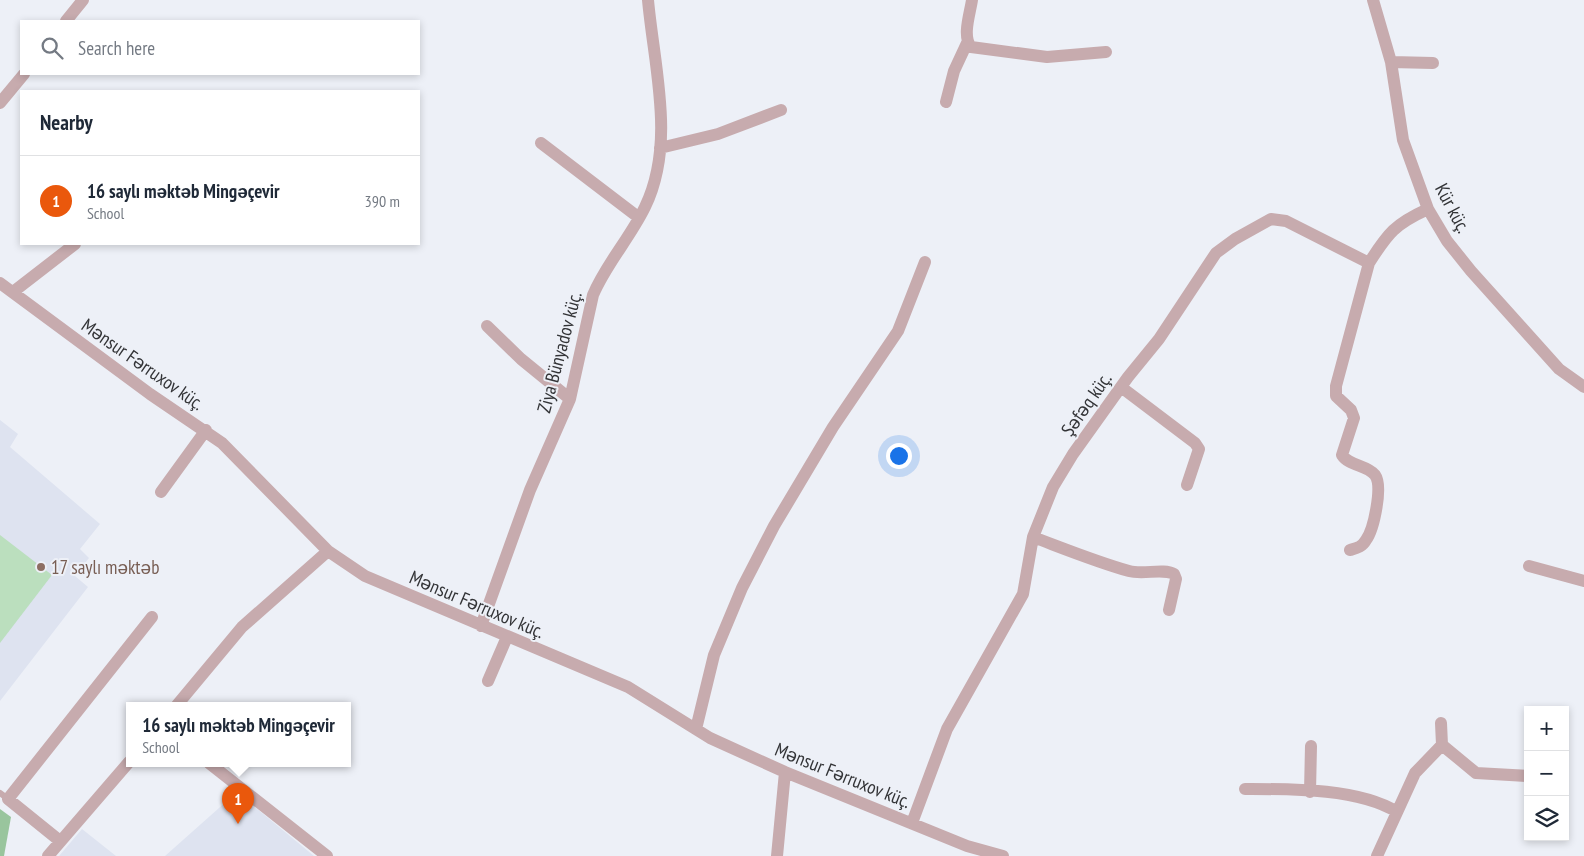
<!DOCTYPE html>
<html lang="en">
<head>
<meta charset="utf-8">
<style>
  body { margin:0; font-family:"PT Sans Narrow",sans-serif; background:#f2f2f3; color:#1f2937 }
  .controls { position:absolute; right:15px; bottom:15px; display:grid; overflow:hidden; border-radius:0px; box-shadow:0 2px 8px #0003 }
  .controls button { width:45px; height:45px; display:grid; place-items:center; padding:0; border:0; border-bottom:1px solid #e0e1e3; background:#fff; color:#1f2937; font:25px sans-serif }
  .you { position:absolute; left:898px; top:455px; width:18px; height:18px; margin:-12px; border:4px solid #fff; border-radius:50%; background:#1a73e8; box-shadow:0 0 0 8px #1a73e833 }
  .badge { display:grid; place-items:center; width:32px; height:32px; border-radius:50%; background:#ea580c; color:#fff; font-size:16px; font-weight:700 }
  .pin { position:absolute; translate:-50% -41px; filter:drop-shadow(0 1px 2px #0008) }
  .pin::after { content:''; position:absolute; top:26px; width:18px; height:15px; background:inherit; clip-path:polygon(0 0,100% 0,50% 100%) }
  .popup { position:absolute; left:126px; top:702px; width:225px; height:65px; box-sizing:border-box; display:grid; place-content:center; border-radius:0px; background:#fff; filter:drop-shadow(0 1px 4px #0005); font-size:16px; white-space:nowrap; color:#747a83 }
  .popup b { font-size:19px; color:#1f2937 }
  .popup::after { content:''; position:absolute; left:50%; top:100%; margin-left:-10px; border:10px solid transparent; border-top-color:#fff }
  .list { margin:0; padding:0; list-style:none }
  h2 { display:flex; justify-content:space-between; align-items:center; height:65px; margin:0; padding:0 20px; font-size:21px }
  h2 small { font-size:16px; font-weight:400; color:#747a83 }
  .list li { display:grid; grid-template-columns:32px 1fr auto; gap:15px; align-items:center; box-sizing:border-box; height:90px; padding:0 20px; border-top:1px solid #e0e1e3 }
  .list b { display:block; font-size:19px; white-space:nowrap }
  .list p { margin:0; font-size:16px; white-space:nowrap; color:#747a83 }
  .list em { font-size:16px; font-style:normal; color:#747a83 }
  .icon { flex:none; width:28px; height:28px; fill:none; stroke:currentColor; stroke-width:2; stroke-linecap:round; stroke-linejoin:round }
  .map { position:relative; flex:none; width:1584px; height:856px; overflow:hidden }
  .search { position:absolute; background:#fff; box-shadow:0 2px 8px #0003; left:20px; top:20px; width:400px; height:55px; display:flex; align-items:center; gap:12px; box-sizing:border-box; padding:0 18px; border-radius:0px; color:#747a83; font-size:19px }
  .panel { position:absolute; background:#fff; box-shadow:0 2px 8px #0003; left:20px; top:90px; width:400px; height:155px; border-radius:0px }
  .map>svg:first-child { display:block }
</style>
</head>
<body>
<div class="map">
<svg width="1584" height="856" viewBox="0 0 1584 856">
  <rect width="100%" height="100%" fill="#edf0f7"/>
  <path fill="#dee3f0" d="M0,420L18,434L10,447L100,524L80,549L89,558L75,576L88,587L0,701Z
    M237,792L314,856H165Z
    M82,829L116,856H59Z"/>
  <path fill="#bbdfbe" d="M0,535L52,575L0,643Z"/>
  <path fill="#99c59d" d="M0,809L11,817L4,856H0Z"/>
  <g fill="none" stroke-linecap="round" stroke-linejoin="round">
    <path stroke="#c7abae" stroke-width="6" d="M0,793L8,799"/>
    <path stroke="#c7abae" stroke-width="12" d="M972,0C970,14 962,36 971,47L1047,57L1106,52
      M1373,0L1391,62L1403,140L1428,209L1447,241L1471,271L1559,369L1584,387
      M66,21L83,0
      M1391,62L1433,63
      M946,102L954,71L967,43
      M0,103L24,74
      M541,143L638,217
      M660,148L718,134L781,110
      M0,283L150,394L222,443L328,551L365,576L628,687L710,738L785,772L967,846L1003,856
      M13,292L75,244
      M487,326L521,359L570,399
      M1121,387L1195,443L1199,449L1187,485
      M161,492L206,430
      M1033,537C1065,549 1097,562 1129,571C1143,575 1163,568 1174,574L1176,579L1169,610
      M1350,550C1357,548 1362,547 1366,540C1374,529 1383,486 1375,475C1367,465 1349,466 1342,455L1354,418L1351,410L1336,396V386L1369,263
      M1529,566L1584,581
      M481,626L530,490L570,399L593,295C606,264 630,238 645,207C676,143 654,67 648,0
      M488,681L507,637
      M177,705L242,627L328,551
      M696,729L714,655L742,588L774,526L833,427L898,331L925,262
      M1442,745L1476,773L1528,776
      M209,763L327,856
      M1245,789C1290,789 1358,788 1397,812
      M1310,792L1311,746
      M912,823L947,729L1023,594L1033,537L1053,487L1073,454L1128,377L1159,339L1216,253L1235,239L1271,219L1286,221L1369,263C1388,233 1395,224 1428,209
      M60,841L8,799L152,617
      M48,856L129,762
      M777,856L785,772
      M1377,856L1415,773L1442,745L1441,723"/>
  </g>
  <circle fill="#8d6e63" stroke="#edf0f7" stroke-width="2" cx="41" cy="567" r="5"/>
  <g text-anchor="middle" dominant-baseline="central" stroke-width="4" stroke-linejoin="round" paint-order="stroke">
    <g font-size="19" fill="#333437" stroke="#edf0f7">
      <text transform="translate(1453 208) rotate(62)">Kür küç.</text>
      <text transform="translate(559 352) rotate(-75)">Ziya Bünyadov küç.</text>
      <text transform="translate(143 364) rotate(35)">Mənsur Fərruxov küç.</text>
      <text transform="translate(1086 404) rotate(-55)">Şəfəq küç.</text>
      <text transform="translate(477 604) rotate(23)">Mənsur Fərruxov küç.</text>
      <text transform="translate(843 775) rotate(22)">Mənsur Fərruxov küç.</text>
    </g>
    <g font-size="19" fill="#785e54" stroke="#edf0f7" text-anchor="start">
      <text x="51" y="567">17 saylı məktəb</text>
    </g>
  </g>
</svg>
<div class="controls">
<button>+</button>
<button>−</button>
<button><svg class="icon" aria-label="layers" viewBox="0 0 24 24"><path d="M12 4l9 5-9 5-9-5zM3 14l9 5 9-5"/></svg></button>
</div>
<div class="you"></div>
<div class="pin badge" style="left:238px;top:824px">1</div>
<div class="popup"><b>16 saylı məktəb Mingəçevir</b>School</div>
<div class="search"><svg class="icon" aria-label="search" viewBox="0 0 24 24"><circle cx="10" cy="10" r="6"/><path d="M15 15l6 6"/></svg>Search here</div>
<section class="panel">
<h2>Nearby<small></small></h2>
<ul class="list">
<li><span class="badge">1</span><div><b>16 saylı məktəb Mingəçevir</b><p>School</p></div><em>390 m</em></li>
</ul>
</section>
</div>
</body>
</html>
